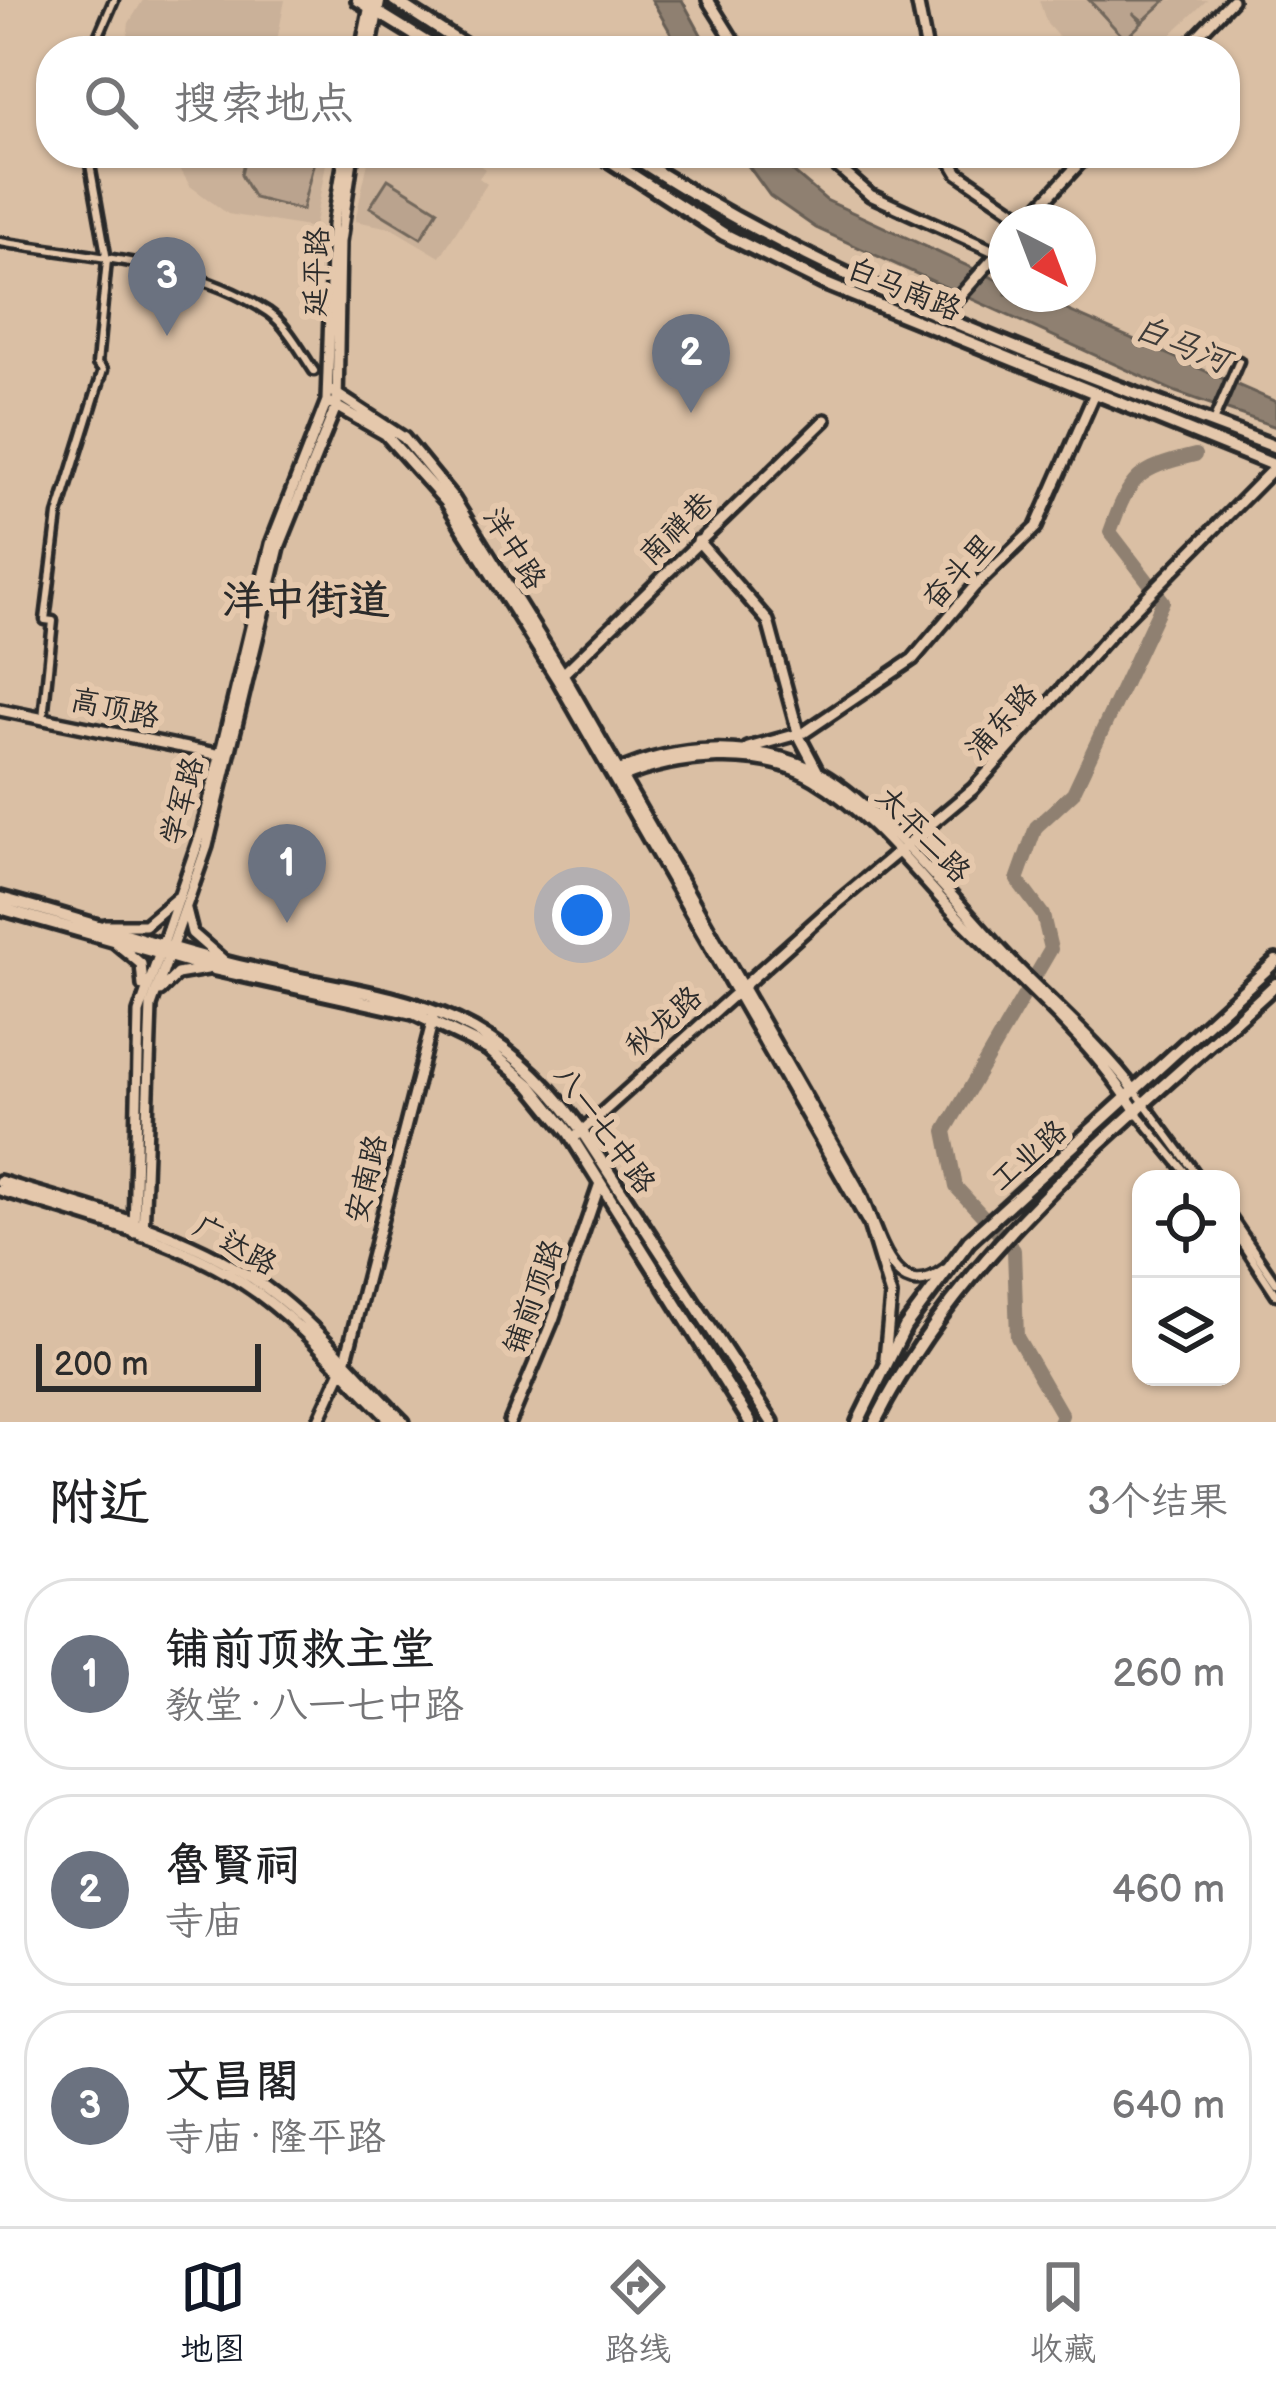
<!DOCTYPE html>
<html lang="zh">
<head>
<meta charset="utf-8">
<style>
  body { margin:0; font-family:"Balsamiq Sans","LXGW WenKai TC",sans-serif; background:#f6f6f6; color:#202124 }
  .controls { position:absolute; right:36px; bottom:36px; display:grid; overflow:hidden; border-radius:24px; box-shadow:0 3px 9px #0004 }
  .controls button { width:108px; height:108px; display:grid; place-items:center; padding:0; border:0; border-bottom:3px solid #e0e0e0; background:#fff; color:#202124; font:60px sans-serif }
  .compass { position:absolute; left:988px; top:204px; width:108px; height:108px; border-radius:50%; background:#fff; box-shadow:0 3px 9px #0004; rotate:138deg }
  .scale { position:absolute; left:36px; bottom:30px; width:225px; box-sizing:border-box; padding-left:12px; border:6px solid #2b2b2b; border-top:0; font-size:33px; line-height:42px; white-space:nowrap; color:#2b2b2b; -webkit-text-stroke:9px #e5c8ac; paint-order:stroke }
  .you { position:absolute; left:582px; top:915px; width:42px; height:42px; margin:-30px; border:9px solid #fff; border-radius:50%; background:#1a73e8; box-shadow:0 0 0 18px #1a73e833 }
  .badge { display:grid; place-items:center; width:78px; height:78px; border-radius:50%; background:#111827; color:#fff; font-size:39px; font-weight:700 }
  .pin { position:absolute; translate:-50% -99px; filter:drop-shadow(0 3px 6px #0008) }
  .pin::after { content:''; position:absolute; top:63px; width:42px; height:36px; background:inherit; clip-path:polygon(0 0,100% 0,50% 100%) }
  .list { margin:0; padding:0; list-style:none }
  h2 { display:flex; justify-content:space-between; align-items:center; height:156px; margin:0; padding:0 48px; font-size:51px }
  h2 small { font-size:39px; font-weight:400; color:#757577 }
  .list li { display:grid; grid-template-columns:78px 1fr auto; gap:36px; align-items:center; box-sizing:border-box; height:192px; margin:0 24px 24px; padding:0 24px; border:3px solid #e0e0e0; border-radius:48px }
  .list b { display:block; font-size:45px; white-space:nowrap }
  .list p { margin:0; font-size:39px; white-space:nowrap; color:#757577 }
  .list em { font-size:39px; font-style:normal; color:#757577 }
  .icon { flex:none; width:66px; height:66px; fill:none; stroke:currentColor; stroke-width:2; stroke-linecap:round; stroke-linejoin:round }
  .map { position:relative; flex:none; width:1276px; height:1422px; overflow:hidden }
  .search { position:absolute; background:#fff; box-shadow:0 3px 9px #0004; left:36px; right:36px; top:36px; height:132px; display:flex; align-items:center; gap:30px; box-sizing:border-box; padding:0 42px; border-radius:48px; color:#757577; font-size:45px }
  .sheet { height:804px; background:#fff }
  nav { display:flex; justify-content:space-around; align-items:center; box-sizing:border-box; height:168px; border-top:3px solid #e0e0e0; background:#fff; font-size:33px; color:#757577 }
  nav a { display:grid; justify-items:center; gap:6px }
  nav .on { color:#111827 }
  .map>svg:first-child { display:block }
</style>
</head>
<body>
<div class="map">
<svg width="1276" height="1422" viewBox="0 0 1276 1422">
  <rect width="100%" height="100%" fill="#dabfa4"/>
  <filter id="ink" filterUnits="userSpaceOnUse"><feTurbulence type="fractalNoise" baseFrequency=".00833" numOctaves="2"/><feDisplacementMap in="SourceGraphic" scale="24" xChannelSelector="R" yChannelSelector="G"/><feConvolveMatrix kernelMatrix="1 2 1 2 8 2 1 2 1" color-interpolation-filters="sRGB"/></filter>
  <g filter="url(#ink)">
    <path fill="#cab199" d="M143,0H285L275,51H125L129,23Z
      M1039,0H1207L1154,51H1071L1047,24Z
      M171,153H328L314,228L228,214L190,186Z
      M370,153H462L485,169L479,178L487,184L440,257L391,228L355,221Z"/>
    <path fill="#baa38e" stroke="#72675c" stroke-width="3" d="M1089,0H1166L1143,21L1133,13L1142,23L1125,39Z
      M246,153H316L302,210L254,198L241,175Z
      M388,179L438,210L421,238L370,207Z"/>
    <path fill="#8f8071" stroke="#675e55" stroke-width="3" d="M652,0H682L710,51H681Z
      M739,153H771L826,200L1006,284V294H1030L1276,402V427L1176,392L816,228L770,196Z"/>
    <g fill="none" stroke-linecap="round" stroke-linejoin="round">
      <path stroke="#8f8071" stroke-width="14" d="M1059,1422L1062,1415L1017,1337L1014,1250L956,1187L945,1131L1051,949L1043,915L1017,880L1036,827L1073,793L1163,601L1110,532C1130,476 1137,469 1195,455"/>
      <defs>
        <path id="street" d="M92,51L114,0
          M0,242C89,257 191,261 268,312C287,325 301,352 314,371
          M1213,422L1239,361
          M43,718L53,621L45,620L58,515L103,370L97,364L107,260L88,153
          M1136,1092L1200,1179
          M1137,1113L1191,1179
          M1231,1217L1276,1283
          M1231,1227L1276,1295"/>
        <path id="secondary" d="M708,0L740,51
          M917,0L927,51
          M361,51L371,0
          M370,51L380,0
          M1183,51L1232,0
          M822,153L870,195L998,253
          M946,153L958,173L1027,220
          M1025,222L1089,153
          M944,314L1006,244
          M329,389L404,438L454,499L563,674L856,1185C876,1221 889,1312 945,1270
          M327,401L385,434L446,502L557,679L869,1224L891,1296L885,1359
          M698,541L768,621L799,736L817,770
          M563,674L825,420
          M0,710L221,755
          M748,748L805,732L913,659L974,587L1036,527L1095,393
          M616,772C675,744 752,742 812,769C873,797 960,908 1009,959C1051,1003 1099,1043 1136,1092
          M619,779C676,755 758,746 814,779C870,812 915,872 959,918C1019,980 1091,1039 1137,1113
          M186,909L192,933L224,961
          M105,925H145L177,898
          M116,943L141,964L143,986
          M160,991L177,974L207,969
          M573,1139L825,913L973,789L1118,626L1276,466
          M0,1181C89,1209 188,1231 265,1287C316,1324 359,1378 404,1422
          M0,1190C81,1216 170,1236 243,1283C299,1319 345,1375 392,1422
          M134,1233L139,1013L202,831L271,544L327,401L333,225L345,153
          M143,1236L151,1006L207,846L279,547L337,404L340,242L353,153
          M318,1422L345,1363L433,1019
          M510,1422L553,1320L599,1186"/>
        <path id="primary" d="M358,0L441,51
          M394,0L473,51
          M598,153L724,234L823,283L1276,466
          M628,153C826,284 1055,363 1276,447
          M0,898C78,918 154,945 231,964C381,1001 478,989 579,1127L772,1422
          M0,908L214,969L413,1013L488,1049L531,1086L569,1133L750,1422
          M858,1422L905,1327L969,1241L1276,961
          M875,1422C966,1242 1131,1119 1276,984"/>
      </defs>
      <use href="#street" stroke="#2b2b2b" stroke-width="15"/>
      <use href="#secondary" stroke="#2b2b2b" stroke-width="18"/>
      <use href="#primary" stroke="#2b2b2b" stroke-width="20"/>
      <use href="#street" stroke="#e5c8ac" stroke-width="6"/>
      <use href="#secondary" stroke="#e5c8ac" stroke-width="9"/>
      <use href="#primary" stroke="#e5c8ac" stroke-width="10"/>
    </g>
  </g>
  <g text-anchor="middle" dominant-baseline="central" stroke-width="12" stroke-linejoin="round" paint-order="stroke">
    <g font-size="30" fill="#2b2b2b" stroke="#e5c8ac">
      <text transform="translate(317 272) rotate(-88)">延平路</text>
      <text transform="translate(904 290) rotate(22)">白马南路</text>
      <text transform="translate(677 529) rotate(-44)">南禅巷</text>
      <text transform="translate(514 549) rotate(58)">洋中路</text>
      <text transform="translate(959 572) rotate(-47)">奋斗里</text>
      <text transform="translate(115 709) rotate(12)">高顶路</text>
      <text transform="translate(1002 722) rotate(-48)">浦东路</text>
      <text transform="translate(183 801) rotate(-75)">学军路</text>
      <text transform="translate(923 835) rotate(46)">太平二路</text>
      <text transform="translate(664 1022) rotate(-41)">秋龙路</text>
      <text transform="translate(604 1130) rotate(54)">八一七中路</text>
      <text transform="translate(1029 1156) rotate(-41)">工业路</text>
      <text transform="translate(367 1179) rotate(-76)">安南路</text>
      <text transform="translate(235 1246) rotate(29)">广达路</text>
      <text transform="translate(534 1297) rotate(-70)">铺前顶路</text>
    </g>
    <g font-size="33" font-style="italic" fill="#3f3c39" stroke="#e5c8ac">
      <text transform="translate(1182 345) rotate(22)">白马河</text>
    </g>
    <g font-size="42" font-weight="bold" fill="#2b2b2b" stroke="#e5c8ac">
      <text x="306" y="601">洋中街道</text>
    </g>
  </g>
</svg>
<div class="controls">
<button><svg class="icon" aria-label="locate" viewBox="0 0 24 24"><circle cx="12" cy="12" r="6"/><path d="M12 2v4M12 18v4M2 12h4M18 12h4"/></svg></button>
<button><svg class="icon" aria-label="layers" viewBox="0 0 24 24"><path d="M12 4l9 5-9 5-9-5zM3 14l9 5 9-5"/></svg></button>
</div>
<svg class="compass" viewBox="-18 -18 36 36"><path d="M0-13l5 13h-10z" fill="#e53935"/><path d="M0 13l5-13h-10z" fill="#757577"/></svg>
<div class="scale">200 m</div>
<div class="you"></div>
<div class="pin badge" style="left:287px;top:923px;background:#6b7280">1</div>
<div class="pin badge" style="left:691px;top:413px;background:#6b7280">2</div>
<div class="pin badge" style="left:167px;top:336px;background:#6b7280">3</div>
<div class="search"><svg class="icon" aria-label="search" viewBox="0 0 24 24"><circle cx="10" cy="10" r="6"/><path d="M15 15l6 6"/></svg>搜索地点</div>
</div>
<section class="sheet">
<h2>附近<small>3个结果</small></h2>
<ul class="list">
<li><span class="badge" style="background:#6b7280">1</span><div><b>铺前顶救主堂</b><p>教堂 · 八一七中路</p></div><em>260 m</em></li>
<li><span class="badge" style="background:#6b7280">2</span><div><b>魯賢祠</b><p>寺庙</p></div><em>460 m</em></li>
<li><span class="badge" style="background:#6b7280">3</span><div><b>文昌閣</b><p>寺庙 · 隆平路</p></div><em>640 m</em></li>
</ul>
</section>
<nav>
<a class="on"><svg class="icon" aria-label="map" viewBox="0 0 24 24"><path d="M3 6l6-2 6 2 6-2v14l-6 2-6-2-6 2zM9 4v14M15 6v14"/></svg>地图</a>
<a><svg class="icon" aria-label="directions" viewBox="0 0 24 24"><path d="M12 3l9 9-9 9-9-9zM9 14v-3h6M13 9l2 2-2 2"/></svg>路线</a>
<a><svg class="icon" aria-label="saved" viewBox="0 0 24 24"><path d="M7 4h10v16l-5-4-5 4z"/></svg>收藏</a>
</nav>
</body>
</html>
